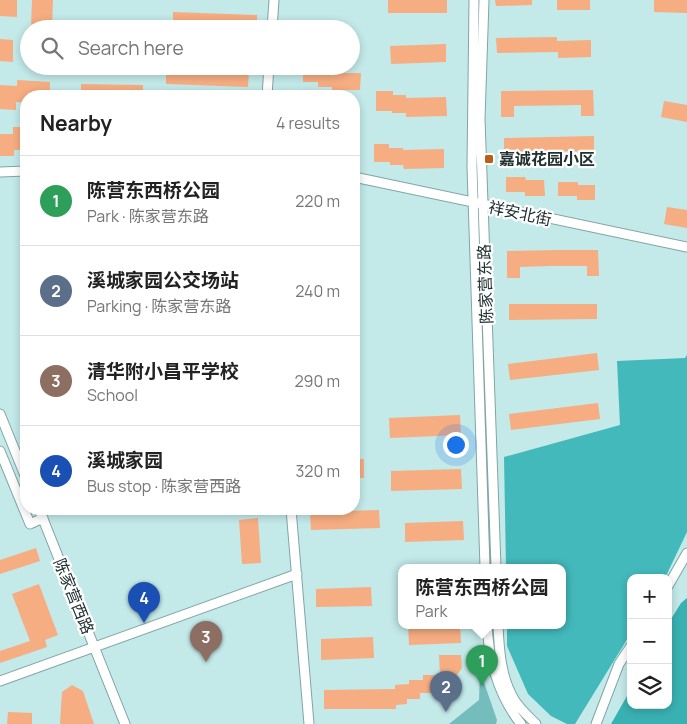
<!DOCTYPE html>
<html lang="en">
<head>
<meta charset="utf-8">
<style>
  body { margin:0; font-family:Manrope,"Noto Sans SC",sans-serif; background:#f2f2f2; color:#222 }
  .controls { position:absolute; right:15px; bottom:15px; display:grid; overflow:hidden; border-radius:10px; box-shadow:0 2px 8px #0003 }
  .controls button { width:45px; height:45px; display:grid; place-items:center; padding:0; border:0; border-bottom:1px solid #e0e0e0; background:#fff; color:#222; font:25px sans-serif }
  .you { position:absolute; left:455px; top:444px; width:18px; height:18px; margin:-12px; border:4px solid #fff; border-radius:50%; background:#1a73e8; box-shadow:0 0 0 8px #1a73e833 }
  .badge { display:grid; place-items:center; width:32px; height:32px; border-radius:50%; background:#0b8043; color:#fff; font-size:16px; font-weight:700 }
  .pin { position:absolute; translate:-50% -41px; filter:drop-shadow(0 1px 2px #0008) }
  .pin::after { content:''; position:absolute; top:26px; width:18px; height:15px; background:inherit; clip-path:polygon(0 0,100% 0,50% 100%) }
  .popup { position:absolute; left:398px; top:564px; width:168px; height:65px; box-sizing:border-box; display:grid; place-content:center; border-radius:10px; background:#fff; filter:drop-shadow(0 1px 4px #0005); font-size:16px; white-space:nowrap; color:#767676 }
  .popup b { font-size:19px; color:#222 }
  .popup::after { content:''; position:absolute; left:50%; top:100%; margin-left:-10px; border:10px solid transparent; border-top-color:#fff }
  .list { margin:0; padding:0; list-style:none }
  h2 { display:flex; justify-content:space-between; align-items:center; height:65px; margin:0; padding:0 20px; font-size:21px }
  h2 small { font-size:16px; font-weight:400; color:#767676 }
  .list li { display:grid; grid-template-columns:32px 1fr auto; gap:15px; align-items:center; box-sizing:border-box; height:90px; padding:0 20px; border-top:1px solid #e0e0e0 }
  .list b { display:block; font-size:19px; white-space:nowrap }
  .list p { margin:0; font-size:16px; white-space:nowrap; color:#767676 }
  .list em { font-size:16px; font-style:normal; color:#767676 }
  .icon { flex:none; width:28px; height:28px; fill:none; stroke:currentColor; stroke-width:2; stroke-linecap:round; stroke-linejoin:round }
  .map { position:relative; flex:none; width:687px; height:724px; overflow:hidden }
  .search { position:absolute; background:#fff; box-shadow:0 2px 8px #0003; left:20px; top:20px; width:340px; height:55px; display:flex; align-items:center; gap:12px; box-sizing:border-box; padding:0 18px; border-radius:28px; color:#767676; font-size:19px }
  .panel { position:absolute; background:#fff; box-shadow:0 2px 8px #0003; left:20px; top:90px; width:340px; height:425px; border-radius:20px }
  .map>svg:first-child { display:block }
</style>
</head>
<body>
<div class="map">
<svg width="687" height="724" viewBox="0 0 687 724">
  <rect width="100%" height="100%" fill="#c3e9e9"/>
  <path fill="#75bcbc" d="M480,671L497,720L496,724H449L479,700Z"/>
  <path fill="#43b9bb" d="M687,355V532L665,578H631V633L575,724H567L551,716L528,694L507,646V625H562V567H506L504,457L620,425L617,361L685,358Z"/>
  <path fill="#39b1b3" d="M687,598V724H611L631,689V705H668V624L681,603Z"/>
  <path fill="#f6ad82" d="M0,0H17V17L0,16Z
    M32,0H53L52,29L31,28Z
    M388,0H447V13H388Z
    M495,0H532V5L496,6Z
    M557,0H590V10H557Z
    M654,0H687V13L654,12Z
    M173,12L257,15V29H173Z
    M557,37V41L591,40V57L558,58V52L497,53L496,38Z
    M0,39L13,40V62L0,61Z
    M446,44V62L391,64L390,46Z
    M166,66L249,70L248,87L166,84Z
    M289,66H320V69H333V73H361L360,90H332V87H318V82H303V75H289Z
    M17,80L50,82V96H26V103L16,102V110L0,109V85L17,86Z
    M81,84L143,85V96H81Z
    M593,90L594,116H581V105L514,106V117H501V91Z
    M376,91H393V95H406V98L446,97L447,116L406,117V113H392V111H376Z
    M664,101L687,105V122L661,117Z
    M13,127H26V150H14V156H0V134H13Z
    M594,136V151L504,152V138Z
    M374,144H389V148H403V150L444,149V168L404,169L403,165H390V162H374Z
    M506,177H525L526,180H544L545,196H525V192H506Z
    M558,182H578V185H595V200H577V196H558Z
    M667,207L687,210V228L664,224Z
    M557,250H598L599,276H587V266H548L520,267V278H507V251Z
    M509,304H597V319L509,320Z
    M597,353L599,370L510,380L508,364Z
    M598,403L600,419L511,430L509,414Z
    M460,415L461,435L390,438L389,418Z
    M354,459H364V478H354Z
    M461,469L462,489L391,491V471Z
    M379,510L380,528L311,530L310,512Z
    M258,518L261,563L242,564L239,520Z
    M463,521L464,540L405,542V523Z
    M36,548L40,561L0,574V560Z
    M39,584L58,635L45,640L47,647L0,663V651L30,641L12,594Z
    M371,587L372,606L316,607V589Z
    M408,625H460L461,643L409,645Z
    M373,637L374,658L321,660V639Z
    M439,655H461L462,668L449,686H439V693H420V699H407V704L396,705V709H324V690L395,689V685L409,684V680H423V675H440Z
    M72,685L83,691L94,724H60L62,692Z
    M8,712L32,713V724H7Z"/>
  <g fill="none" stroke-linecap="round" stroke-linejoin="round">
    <defs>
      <path id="minor" d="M474,0L472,167L485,567
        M484,0L480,119L496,567
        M272,29L274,0
        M267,96L269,66
        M0,172L26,171
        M354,177L687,247
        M0,414L26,478
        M0,451L30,524L43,518
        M39,509L125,724
        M291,509L309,724
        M668,586L687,553
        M487,625C489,662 498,695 521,724
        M498,625C499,650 501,679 515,701C521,710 529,717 536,724
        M0,681L297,574
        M596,724L619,664L631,646"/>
    </defs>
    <use href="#minor" stroke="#81a5a5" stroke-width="11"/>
    <use href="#minor" stroke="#fff" stroke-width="9"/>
  </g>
  <rect fill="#bd5e16" stroke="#fff" stroke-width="2" x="484" y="154" width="10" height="10" rx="2.5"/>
  <g text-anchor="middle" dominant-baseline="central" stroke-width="4.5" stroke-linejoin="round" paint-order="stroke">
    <g font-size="16" font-weight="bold" fill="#213030" stroke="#fff" text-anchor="start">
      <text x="499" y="159">嘉诚花园小区</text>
    </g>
    <g font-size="16" fill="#213030" stroke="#fff">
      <text transform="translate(520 213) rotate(12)">祥安北街</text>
      <text transform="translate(485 284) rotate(-92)">陈家营东路</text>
      <text transform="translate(74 596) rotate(68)">陈家营西路</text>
    </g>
  </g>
</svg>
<div class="controls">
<button>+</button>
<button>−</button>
<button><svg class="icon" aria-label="layers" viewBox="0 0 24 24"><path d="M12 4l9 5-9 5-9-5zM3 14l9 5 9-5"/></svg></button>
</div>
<div class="you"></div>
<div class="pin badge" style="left:482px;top:686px;background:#2e9e5b">1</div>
<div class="popup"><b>陈营东西桥公园</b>Park</div>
<div class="pin badge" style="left:446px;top:712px;background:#5c6f8a">2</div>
<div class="pin badge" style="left:206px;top:662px;background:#8d6e63">3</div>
<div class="pin badge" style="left:144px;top:623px;background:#1a4fb4">4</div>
<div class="search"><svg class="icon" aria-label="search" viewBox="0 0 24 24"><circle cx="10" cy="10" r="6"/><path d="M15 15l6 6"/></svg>Search here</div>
<section class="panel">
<h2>Nearby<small>4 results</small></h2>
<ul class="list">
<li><span class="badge" style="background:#2e9e5b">1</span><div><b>陈营东西桥公园</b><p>Park · 陈家营东路</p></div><em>220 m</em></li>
<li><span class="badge" style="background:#5c6f8a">2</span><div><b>溪城家园公交场站</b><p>Parking · 陈家营东路</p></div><em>240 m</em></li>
<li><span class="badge" style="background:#8d6e63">3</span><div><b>清华附小昌平学校</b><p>School</p></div><em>290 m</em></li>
<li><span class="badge" style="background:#1a4fb4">4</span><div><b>溪城家园</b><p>Bus stop · 陈家营西路</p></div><em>320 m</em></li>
</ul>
</section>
</div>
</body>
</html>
